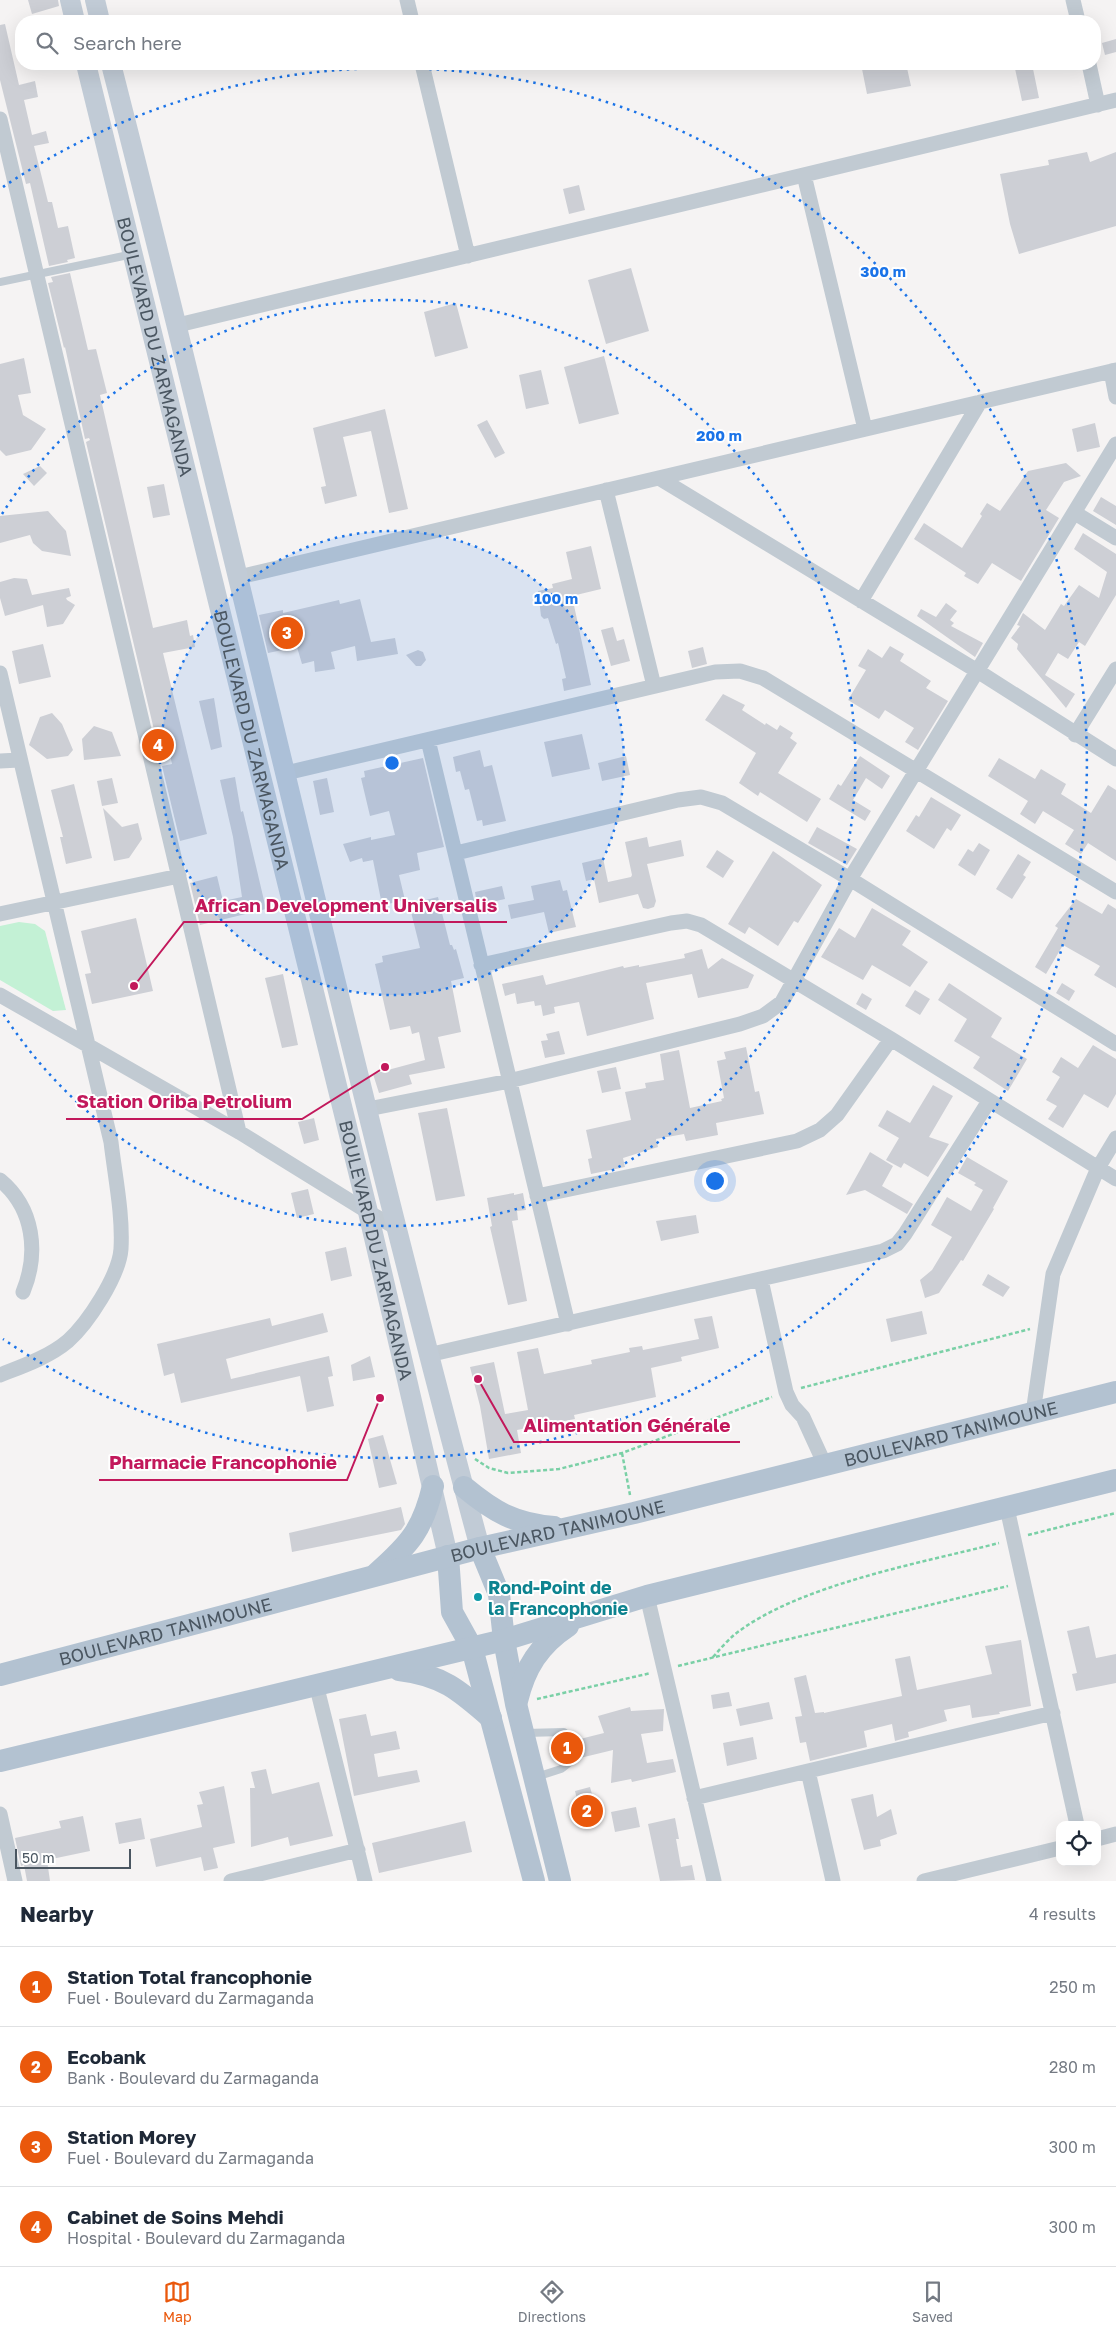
<!DOCTYPE html>
<html lang="en">
<head>
<meta charset="utf-8">
<style>
  body { margin:0; font-family:"Golos Text",sans-serif; background:#f6f6f7; color:#1f2937 }
  .controls { position:absolute; right:15px; bottom:15px; display:grid; overflow:hidden; border-radius:10px; box-shadow:0 5px 20px #0002 }
  .controls button { width:45px; height:45px; display:grid; place-items:center; padding:0; border:0; border-bottom:1px solid #e0e1e3; background:#fff; color:#1f2937; font:25px sans-serif }
  .scale { position:absolute; left:15px; bottom:12px; width:116px; box-sizing:border-box; padding-left:5px; border:2px solid #4a5661; border-top:0; font-size:14px; line-height:18px; white-space:nowrap; color:#4a5661; -webkit-text-stroke:4px #fff; paint-order:stroke }
  .you { position:absolute; left:714px; top:1180px; width:18px; height:18px; margin:-12px; border:4px solid #fff; border-radius:50%; background:#1a73e8; box-shadow:0 0 0 8px #1a73e833 }
  .badge { display:grid; place-items:center; width:32px; height:32px; border-radius:50%; background:#ea580c; color:#fff; font-size:16px; font-weight:700 }
  .pin { position:absolute; translate:-50% -50%; border:2px solid #fff; box-shadow:0 1px 5px #0006 }
  .list { margin:0; padding:0; list-style:none }
  h2 { display:flex; justify-content:space-between; align-items:center; height:65px; margin:0; padding:0 20px; font-size:21px }
  h2 small { font-size:16px; font-weight:400; color:#747a83 }
  .list li { display:grid; grid-template-columns:32px 1fr auto; gap:15px; align-items:center; box-sizing:border-box; height:80px; padding:0 20px; border-top:1px solid #e0e1e3 }
  .list b { display:block; font-size:19px; white-space:nowrap }
  .list p { margin:0; font-size:16px; white-space:nowrap; color:#747a83 }
  .list em { font-size:16px; font-style:normal; color:#747a83 }
  .icon { flex:none; width:28px; height:28px; fill:none; stroke:currentColor; stroke-width:2; stroke-linecap:round; stroke-linejoin:round }
  .map { position:relative; flex:none; width:1116px; height:1881px; overflow:hidden }
  .search { position:absolute; background:#fff; box-shadow:0 5px 20px #0002; left:15px; right:15px; top:15px; height:55px; display:flex; align-items:center; gap:12px; box-sizing:border-box; padding:0 18px; border-radius:20px; color:#747a83; font-size:19px }
  .sheet { height:385px; background:#fff }
  nav { display:flex; justify-content:space-around; align-items:center; box-sizing:border-box; height:70px; border-top:1px solid #e0e1e3; background:#fff; font-size:14px; color:#747a83 }
  nav a { display:grid; justify-items:center; gap:2px }
  nav .on { color:#ea580c }
  .map>svg:first-child { display:block }
</style>
</head>
<body>
<div class="map">
<svg width="1116" height="1881" viewBox="0 0 1116 1881">
  <rect width="100%" height="100%" fill="#f5f3f3"/>
  <path fill="#c3f1d5" d="M19,922L35,924L45,931L66,1010L53,1011L0,980V926Z"/>
  <path fill="#cdcfd5" d="M28,0H58L59,6L32,14Z
    M5,24L19,85L35,81L38,97L24,100L32,135L46,131L49,143L34,146L48,202H52L58,228L68,226L75,258L67,260L68,262L49,266L30,183L26,184L0,80V25Z
    M1116,39V52L1105,55L1102,43Z
    M861,64H902L903,69L907,68L911,86L867,94Z
    M1014,64H1032L1039,98L1022,101Z
    M1087,152L1090,162L1116,152V226L1019,254L1010,224L1000,174L1049,165L1048,160Z
    M579,185L585,210L569,214L563,189Z
    M631,268L649,331L606,344L588,280Z
    M70,273L88,350L96,349L107,393L100,395L153,628L187,620L190,636L193,635L195,647L163,653L207,834L180,841L162,766L172,764L169,750L159,751L86,442L90,440L89,438L85,439L65,347L64,348L48,283L53,282L51,277Z
    M456,303L468,348L435,357L424,312Z
    M604,356L619,414L579,424L564,367Z
    M24,358L31,393L18,395L23,415L46,429L31,450L6,456L0,450V364Z
    M541,370L549,404L526,409L519,375Z
    M385,409L408,509L389,513L371,431L343,437L357,496L325,504L321,487L326,486L313,428Z
    M487,420L505,453L495,458L477,425Z
    M1095,423L1100,447L1077,452L1072,429Z
    M1066,463L1081,476L1064,482L1046,510L1059,518L1021,581L992,563L978,584L964,576L966,573L914,539L924,523L962,548L982,516L980,514L987,503L1000,511L1028,471Z
    M40,466L47,473L34,486L23,474Z
    M164,484L170,515L153,518L147,487Z
    M1101,497L1116,506V525L1093,511Z
    M48,511L66,531L71,556L42,551L33,543L30,535L0,543V516Z
    M1083,533L1116,554V595L1085,646L1079,642L1068,659L1058,653L1045,675L1075,694L1066,708L1017,649L1018,644L1011,638L1020,626L1017,625L1023,613L1045,630L1061,604L1064,606L1079,585L1099,598L1107,572L1074,549Z
    M591,546L601,589L572,596L591,685L564,691L562,679L566,678L558,643L556,644L548,618L544,619L541,616L538,591L553,588L552,584L572,579L566,552Z
    M14,578L27,579L32,595L69,588L71,596L66,598L67,600L75,605L63,624L47,627L43,605L5,616L0,598V582Z
    M360,599L371,642L395,638L398,654L357,661L355,646L331,652L335,669L315,672L314,661L302,664L297,647L268,653L259,615L283,610V613L339,600L340,604Z
    M946,603L957,611L950,620L954,623L951,626L983,643L975,657L917,616L921,609L936,617Z
    M613,627L617,641L624,639L630,661L611,666L601,630Z
    M43,644L51,677L19,684L12,651Z
    M890,646L904,654L900,661L931,681L926,688L948,701L918,750L905,742L914,728L885,710L879,719L848,700L866,670L858,666L868,649L882,658Z
    M703,647L707,664L692,668L688,651Z
    M418,650L423,652L426,660L421,666H416L406,655Z
    M723,694L745,705L742,710L765,725L766,723L777,730L780,725L793,733L790,738L797,743L778,773L821,799L807,822L760,792L758,796L739,783L756,753L705,720Z
    M214,698L222,747L211,750L199,701Z
    M52,713L62,724L73,750L68,756L47,759L29,745L40,717Z
    M94,726L112,732L121,756L84,760L82,739Z
    M582,734L590,769L552,777L544,742Z
    M480,750L484,767L492,765L506,821L483,826L482,820L477,821L469,789L465,790L460,771L456,772L453,757Z
    M626,756L630,775L602,781L598,763Z
    M860,756L890,776L882,789L866,778L853,800L871,811L865,821L829,799L838,784L841,786Z
    M423,758L444,847L417,853L420,870L399,875L405,900L388,904L387,899L381,900L373,860L363,862L362,858L350,862L343,844L371,837V840L395,835L389,811L370,816L361,778L365,777L364,771Z
    M999,758L1035,779L1041,769L1066,784L1061,794L1091,813L1108,785L1116,790V861L1088,843L1081,854L1065,844L1074,830L1043,811L1035,824L1020,814L1028,801L988,776Z
    M235,777L241,812L243,811L266,909L200,925L190,883L217,876L223,901L242,897L233,837L220,780Z
    M112,778L118,803L102,806L97,781Z
    M327,778L334,812L320,815L313,781Z
    M74,784L92,858L66,864L60,837H63L51,790Z
    M931,797L961,815L951,831L947,828L934,849L906,831L916,815L919,817Z
    M103,808L122,827L138,823L142,839L129,858L114,861Z
    M817,827L857,849L847,865L808,843Z
    M647,837L649,847L681,840L684,856L647,864L656,901L654,907L648,909L643,908L638,894L599,903L594,879L586,881L582,863L603,858L608,882L631,877L632,875L625,842Z
    M979,843L990,850L975,876L958,865L968,849L973,852Z
    M717,850L734,861L723,878L706,867Z
    M773,851L822,885L798,923L794,921L778,946L749,927L745,934L728,924Z
    M1018,854L1031,862L1023,875L1026,877L1012,899L996,889Z
    M560,880L563,891L567,890L576,927L549,933L544,912L511,919L508,905L534,900L531,886Z
    M502,886L505,899L477,905L475,892Z
    M438,897L450,945H452L454,950L456,949L464,978L451,981L461,1032L438,1037L445,1068L409,1075L412,1084L379,1093L373,1074L425,1060L419,1032L412,1034L410,1026L390,1030L375,964L383,962L382,956L420,948L409,904Z
    M1076,899L1102,914L1108,904L1116,909V988L1094,975L1100,966L1063,945L1046,974L1035,967L1058,928L1055,926Z
    M872,908L911,931L902,945L928,962L910,987L872,965L863,980L821,957L839,928L855,938Z
    M136,918L153,991L92,1004L85,974L91,973L81,931Z
    M702,949L708,969L722,958L754,975L748,988L698,998L692,974L646,983L654,1019L587,1036L579,1002L554,1007L555,1013L543,1016L541,1005L535,1006L534,1001L517,1004L515,993L505,996L502,984L543,975L546,985L623,966L624,968L639,965V967L685,958L684,954Z
    M283,974L298,1045L282,1048L265,978Z
    M949,983L1002,1018L991,1037L1027,1059L1008,1091L973,1068L980,1057L954,1041L967,1019L938,1000Z
    M1062,983L1075,991L1069,1001L1056,993Z
    M915,990L930,999L920,1015L905,1006Z
    M862,993L872,999L866,1010L856,1004Z
    M559,1031L565,1054L545,1058L541,1041L548,1040L546,1034Z
    M1093,1045L1116,1059V1094L1108,1108L1084,1094L1063,1128L1048,1119L1057,1106L1046,1100L1060,1077L1052,1072L1061,1057L1078,1068Z
    M746,1047L755,1092L759,1091L764,1114L716,1123L718,1135L686,1141L684,1134L656,1139L658,1147L623,1158L625,1167L591,1174L588,1159L592,1158L586,1130L631,1120L625,1092L646,1088L645,1083L664,1080L660,1054L679,1050L690,1108L722,1101L721,1099L724,1098L717,1061L726,1059L724,1052Z
    M616,1067L621,1089L602,1093L597,1071Z
    M933,1085L953,1096L929,1137L949,1144L928,1177L904,1163L901,1168L886,1160L899,1138L878,1126L887,1110L910,1123Z
    M447,1108L465,1196L436,1201L418,1113Z
    M314,1118L319,1140L304,1144L298,1122Z
    M870,1152L893,1166L882,1186L913,1204L907,1214L865,1190L846,1195Z
    M967,1157L1008,1181L993,1208L994,1209L963,1261L961,1260L939,1293L925,1298L920,1280L932,1270L952,1237L931,1225L947,1197L971,1211L983,1190L974,1185L976,1183L958,1173Z
    M308,1189L314,1214L297,1218L291,1193Z
    M514,1193V1195L523,1193L526,1210L517,1211L518,1220L512,1221L527,1301L508,1305L490,1227L492,1226L487,1198Z
    M696,1215L699,1233L661,1241L656,1221Z
    M346,1247L352,1276L331,1281L325,1252Z
    M988,1274L1010,1287L1003,1297L982,1285Z
    M922,1311L927,1334L891,1342L886,1319Z
    M323,1313L328,1332L226,1359L231,1379L329,1356L333,1376L328,1377L334,1406L307,1412L300,1376L181,1403L174,1373L164,1376L157,1344L270,1318L272,1326Z
    M712,1316L719,1348L681,1357L682,1361L651,1368L656,1397L574,1415L575,1419L517,1430L521,1453L489,1459L480,1406L470,1367L494,1362L505,1414L528,1410L517,1352L538,1348L544,1374L592,1364L591,1360L630,1352L629,1348L642,1346L643,1350L699,1339L694,1319Z
    M370,1356L375,1377L353,1381L351,1365Z
    M383,1435L397,1484L379,1488L368,1439Z
    M401,1507L405,1524L401,1530L292,1552L289,1533Z
    M1089,1626L1096,1658L1116,1654V1683L1076,1691L1072,1674L1077,1673L1067,1631Z
    M1021,1640L1031,1706L999,1712L1000,1714L972,1718L970,1705L944,1710L947,1721L908,1732L909,1737L895,1741L892,1724L864,1731L867,1747L810,1761L806,1742L800,1743L795,1717L802,1716L794,1678L806,1675L815,1713L824,1712V1713L902,1696L895,1659L910,1656L917,1690L992,1674L985,1646Z
    M729,1692L732,1706L713,1709L711,1695Z
    M769,1702L773,1719L740,1726L736,1709Z
    M630,1707L631,1711L664,1709L663,1731L641,1734L647,1763L673,1759L676,1772L632,1782L631,1779L611,1783L613,1750L580,1758L577,1754H573L561,1762L557,1745L565,1742L572,1746L576,1744V1740L604,1733L598,1716Z
    M366,1714L371,1736L396,1731L400,1749L374,1754L378,1777L417,1770L420,1782L354,1796L339,1719Z
    M753,1737L757,1759L727,1766L723,1743Z
    M266,1769L272,1794L319,1782L333,1836L290,1846L288,1837L251,1847L250,1788H255L251,1772Z
    M224,1786L235,1843L213,1848L218,1868L204,1871L201,1857L156,1867L150,1839L202,1827L197,1805L203,1804L199,1792Z
    M590,1787L598,1816L582,1820L575,1791Z
    M873,1794L877,1817L891,1809L897,1834L880,1840L881,1846L864,1850L851,1799Z
    M636,1807L640,1827L615,1832L611,1812Z
    M83,1816L90,1851L47,1860L50,1881H27L24,1865L21,1866L15,1838L61,1828L59,1821Z
    M141,1818L145,1839L119,1844L115,1823Z
    M675,1818L679,1839H676L681,1867L692,1865L695,1880L660,1881L648,1824Z
    M465,1821L472,1852L379,1873L372,1843Z"/>
  <g fill="none" stroke-linecap="round" stroke-linejoin="round">
    <path stroke="#7ad0a6" stroke-width="2.5" stroke-dasharray="4 2.5" stroke-linecap="butt" d="M801,1388L1030,1329
      M622,1453L630,1495
      M475,1459L489,1468L508,1473L559,1469L622,1453L772,1397
      M1028,1535L1116,1513
      M713,1657C720,1649 727,1641 734,1635C797,1585 921,1563 999,1543
      M678,1666L1008,1586
      M537,1699L651,1673"/>
    <path stroke="#c1cad2" stroke-width="8" d="M0,282L133,254
      M525,1733L564,1732L571,1741
      M536,1777L561,1769L574,1759"/>
    <path stroke="#c1cad2" stroke-width="15" d="M407,0L412,21
      M1073,0L1078,21
      M422,64L468,256
      M1089,64L1098,105
      M0,119L239,1132
      M804,175L865,429
      M178,325L1116,100
      M1111,371L1116,397
      M659,478L979,672L1116,759
      M606,490L654,686
      M1075,513L1116,538
      M239,577L1116,370
      M861,601L980,402
      M0,673L111,1142C115,1177 123,1214 121,1249C119,1276 88,1323 68,1341C49,1357 23,1366 0,1375
      M1075,735L1116,669
      M428,740L568,1324
      M0,761L19,760
      M286,773L715,672L740,671L763,678L1116,892
      M456,853L678,800L701,797L722,803L850,879L1116,1044
      M0,914L179,876
      M481,965L671,923L687,921L701,925L891,1039L1116,1179
      M0,995L239,1132L368,1212L395,1227
      M368,1109L509,1081L740,1024L763,1016L782,1002L850,879L1116,444
      M0,1180C34,1208 39,1253 23,1292
      M537,1196L797,1141L820,1130L837,1115L891,1039
      M761,1280L786,1392L792,1405L803,1417L825,1465
      M428,1355L883,1251L897,1244L905,1234L989,1101
      M1033,1413L1053,1274L1098,1168L1116,1138
      M1007,1508L1077,1825
      M647,1596L714,1881
      M316,1684L365,1881
      M808,1771L833,1881
      M694,1798L1053,1713
      M0,1814L15,1881
      M1097,1839L1116,1834
      M231,1881L358,1850
      M924,1881L1060,1848"/>
    <g stroke="#c1cbd6" stroke-width="20">
      <path d="M70,0L75,21"/>
      <path d="M95,0L100,21"/>
      <path id="s1" d="M86,64L368,1212L448,1556"/>
      <path d="M111,64C238,558 347,1056 480,1548"/>
    </g>
    <g stroke="#b3c2d1" stroke-width="22">
      <path d="M464,1487C494,1512 515,1524 554,1527"/>
      <path d="M480,1548L499,1594L504,1640L516,1704L560,1881"/>
      <path d="M448,1556L452,1612L472,1648L534,1881"/>
      <path d="M377,1573C410,1544 423,1529 433,1486"/>
      <path d="M399,1670C442,1675 459,1690 491,1718"/>
      <path id="s2" d="M0,1675L480,1548L634,1513L1116,1392"/>
      <path d="M517,1701C525,1668 539,1645 568,1626"/>
      <path d="M0,1761L504,1640L647,1596L1116,1480"/>
    </g>
  </g>
  <circle cx="392" cy="763" r="232" fill="#1a73e8" fill-opacity=".12"/>
  <g fill="none" stroke="#1a73e8" stroke-width="2.5" stroke-dasharray="2.5 5">
    <circle cx="392" cy="763" r="232"/>
    <path d="M2 514A463 463 0 1 1 2 1012"/>
    <path d="M3 187A695 695 0 1 1 3 1339"/>
  </g>
  <circle fill="#0f9aa8" stroke="#fff" stroke-width="2" cx="478" cy="1597" r="5"/>
  <g text-anchor="middle" dominant-baseline="central" stroke-width="4" stroke-linejoin="round" paint-order="stroke">
    <g font-size="18" fill="#4a5661" stroke="#fff">
      <text stroke="none"><textPath href="#s1" startOffset="291">BOULEVARD DU ZARMAGANDA</textPath></text>
      <text stroke="none"><textPath href="#s1" startOffset="696">BOULEVARD DU ZARMAGANDA</textPath></text>
      <text stroke="none"><textPath href="#s1" startOffset="1221">BOULEVARD DU ZARMAGANDA</textPath></text>
      <text stroke="none"><textPath href="#s2" startOffset="981">BOULEVARD TANIMOUNE</textPath></text>
      <text stroke="none"><textPath href="#s2" startOffset="576">BOULEVARD TANIMOUNE</textPath></text>
      <text stroke="none"><textPath href="#s2" startOffset="171">BOULEVARD TANIMOUNE</textPath></text>
    </g>
    <g font-size="18" font-weight="bold" fill="#0d838f" stroke="#fff" text-anchor="start">
      <text x="488" y="1587">Rond-Point de<tspan x="488" dy="21">la Francophonie</tspan></text>
    </g>
  </g>
  <circle cx="392" cy="763" r="8" fill="#1a73e8" stroke="#fff" stroke-width="2.5"/>
  <g font-size="15" text-anchor="middle" font-weight="bold" fill="#1a73e8" stroke="#fff" stroke-width="4" stroke-linejoin="round" paint-order="stroke">
    <text x="883" y="277">300 m</text>
    <text x="719" y="441">200 m</text>
    <text x="556" y="604">100 m</text>
  </g>
  <path fill="none" stroke="#c2185b" stroke-width="2" d="M134 986L184 922H507M385 1067L302 1119H66M478 1379L514 1442H740M380 1398L347 1480H99"/>
  <g fill="#c2185b" stroke="#fff" stroke-width="2">
    <circle cx="134" cy="986" r="5"/>
    <circle cx="385" cy="1067" r="5"/>
    <circle cx="478" cy="1379" r="5"/>
    <circle cx="380" cy="1398" r="5"/>
  </g>
  <g font-size="19" text-anchor="middle" font-weight="bold" fill="#c2185b" stroke="#fff" stroke-width="4" stroke-linejoin="round" paint-order="stroke">
    <text x="346" y="912">African Development Universalis</text>
    <text x="184" y="1108">Station Oriba Petrolium</text>
    <text x="627" y="1432">Alimentation Générale</text>
    <text x="223" y="1469">Pharmacie Francophonie</text>
  </g>
</svg>
<div class="controls">
<button><svg class="icon" aria-label="locate" viewBox="0 0 24 24"><circle cx="12" cy="12" r="6"/><path d="M12 2v4M12 18v4M2 12h4M18 12h4"/></svg></button>
</div>
<div class="scale">50 m</div>
<div class="you"></div>
<div class="pin badge" style="left:567px;top:1748px">1</div>
<div class="pin badge" style="left:587px;top:1811px">2</div>
<div class="pin badge" style="left:287px;top:633px">3</div>
<div class="pin badge" style="left:158px;top:745px">4</div>
<div class="search"><svg class="icon" aria-label="search" viewBox="0 0 24 24"><circle cx="10" cy="10" r="6"/><path d="M15 15l6 6"/></svg>Search here</div>
</div>
<section class="sheet">
<h2>Nearby<small>4 results</small></h2>
<ul class="list">
<li><span class="badge">1</span><div><b>Station Total francophonie</b><p>Fuel · Boulevard du Zarmaganda</p></div><em>250 m</em></li>
<li><span class="badge">2</span><div><b>Ecobank</b><p>Bank · Boulevard du Zarmaganda</p></div><em>280 m</em></li>
<li><span class="badge">3</span><div><b>Station Morey</b><p>Fuel · Boulevard du Zarmaganda</p></div><em>300 m</em></li>
<li><span class="badge">4</span><div><b>Cabinet de Soins Mehdi</b><p>Hospital · Boulevard du Zarmaganda</p></div><em>300 m</em></li>
</ul>
</section>
<nav>
<a class="on"><svg class="icon" aria-label="map" viewBox="0 0 24 24"><path d="M3 6l6-2 6 2 6-2v14l-6 2-6-2-6 2zM9 4v14M15 6v14"/></svg>Map</a>
<a><svg class="icon" aria-label="directions" viewBox="0 0 24 24"><path d="M12 3l9 9-9 9-9-9zM9 14v-3h6M13 9l2 2-2 2"/></svg>Directions</a>
<a><svg class="icon" aria-label="saved" viewBox="0 0 24 24"><path d="M7 4h10v16l-5-4-5 4z"/></svg>Saved</a>
</nav>
</body>
</html>
